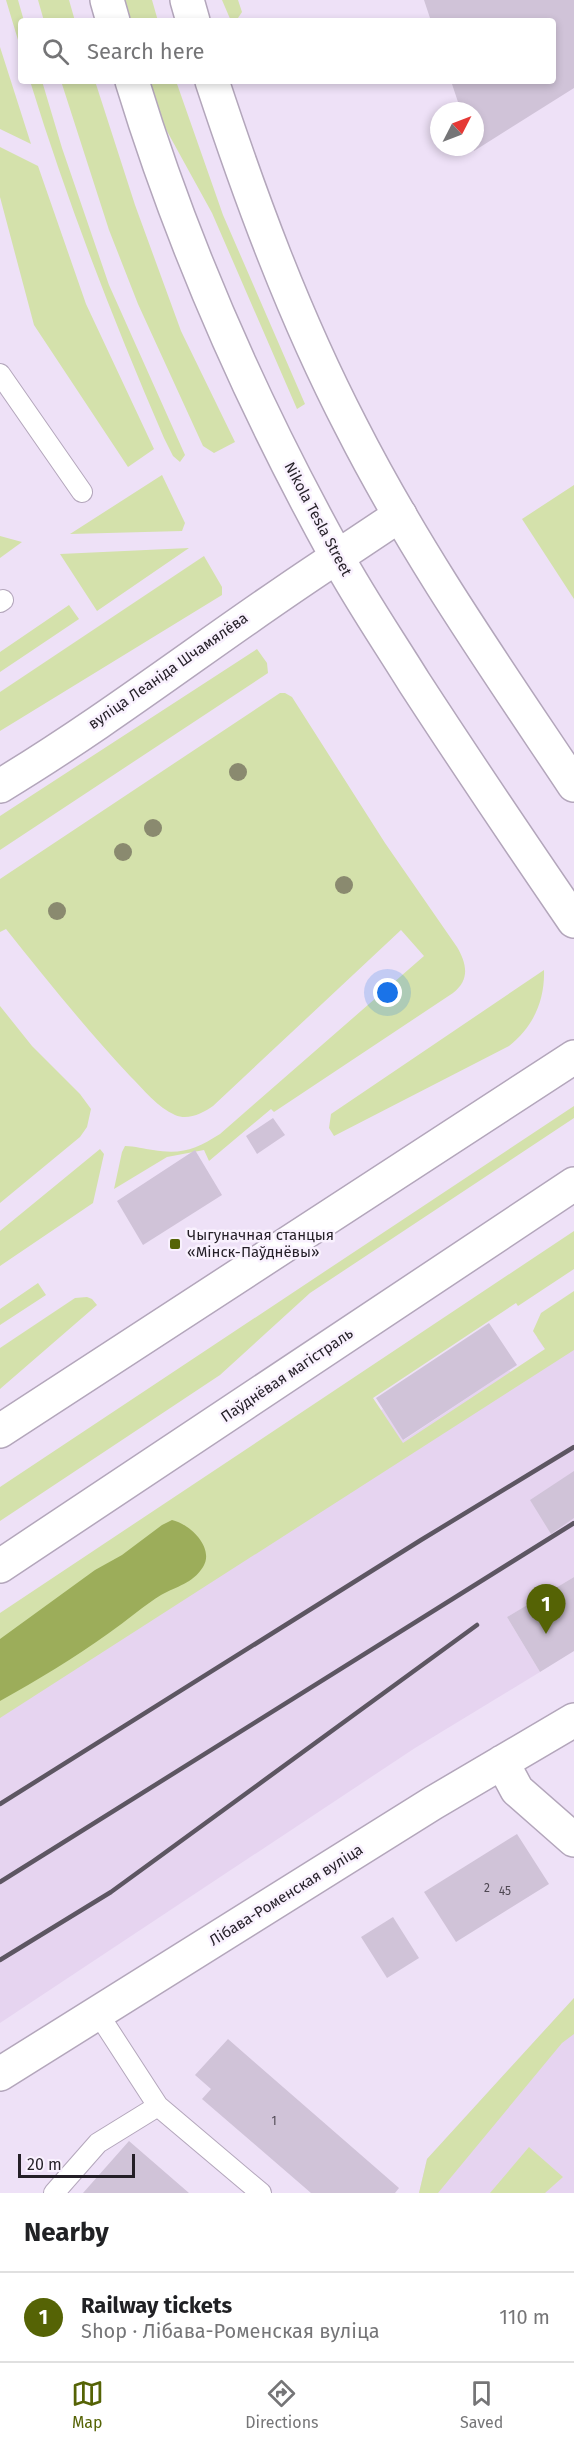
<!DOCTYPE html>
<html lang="en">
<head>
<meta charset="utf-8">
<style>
  body { margin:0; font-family:"Fira Sans",sans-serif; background:#f6f6f6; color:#202124 }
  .compass { position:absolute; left:430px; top:102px; width:54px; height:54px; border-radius:50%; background:#fff; box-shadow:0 3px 9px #0003; rotate:48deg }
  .scale { position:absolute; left:18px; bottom:15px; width:117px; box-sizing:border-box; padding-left:6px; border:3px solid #241f27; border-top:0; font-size:16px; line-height:21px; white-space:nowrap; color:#241f27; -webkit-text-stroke:4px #f9f1fe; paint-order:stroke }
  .you { position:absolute; left:388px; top:993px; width:21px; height:21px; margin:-15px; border:4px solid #fff; border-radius:50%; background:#1a73e8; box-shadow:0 0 0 9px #1a73e833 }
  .badge { display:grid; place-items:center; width:39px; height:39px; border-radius:50%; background:#556305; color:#fff; font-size:20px; font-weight:700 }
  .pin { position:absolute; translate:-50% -50px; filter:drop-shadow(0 2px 3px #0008) }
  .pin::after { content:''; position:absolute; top:32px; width:21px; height:18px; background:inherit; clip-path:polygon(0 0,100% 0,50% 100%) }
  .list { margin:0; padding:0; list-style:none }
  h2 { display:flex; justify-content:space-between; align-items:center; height:78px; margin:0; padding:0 24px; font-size:26px }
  h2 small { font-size:20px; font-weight:400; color:#757577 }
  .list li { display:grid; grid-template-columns:39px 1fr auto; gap:18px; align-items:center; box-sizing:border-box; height:90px; padding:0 24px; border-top:2px solid #e0e0e0 }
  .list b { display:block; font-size:22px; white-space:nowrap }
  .list p { margin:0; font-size:20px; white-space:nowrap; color:#757577 }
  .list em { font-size:20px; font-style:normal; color:#757577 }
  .icon { flex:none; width:33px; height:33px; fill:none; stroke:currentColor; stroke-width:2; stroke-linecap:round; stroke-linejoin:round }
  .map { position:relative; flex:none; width:574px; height:2193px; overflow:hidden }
  .search { position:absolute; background:#fff; box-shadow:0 3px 9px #0003; left:18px; right:18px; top:18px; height:66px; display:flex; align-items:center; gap:15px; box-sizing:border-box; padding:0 21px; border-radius:6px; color:#757577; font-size:22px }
  .sheet { height:168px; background:#fff }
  nav { display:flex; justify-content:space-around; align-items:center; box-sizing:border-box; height:84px; border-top:2px solid #e0e0e0; background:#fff; font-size:16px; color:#757577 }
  nav a { display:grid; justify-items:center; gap:3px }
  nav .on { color:#556305 }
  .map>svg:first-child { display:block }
</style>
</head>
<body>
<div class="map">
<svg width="574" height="2193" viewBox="0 0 574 2193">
  <rect width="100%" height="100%" fill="#eee1f7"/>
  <path fill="#e6d4f0" d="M574,1314V1577L507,1617L540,1672L415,1748L0,2023V1706L306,1462L383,1409L404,1440L509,1370L513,1375L547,1352L537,1338Z
    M574,1998V2193H419L427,2159Z"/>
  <path fill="#d4e1ab" d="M6,0H18L24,21H21V50Z
    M38,0H69L75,21H44Z
    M124,0H152L158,21H130Z
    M222,0H238L242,12L236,21H231Z
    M0,47L31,144L0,129Z
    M30,81H42L62,148L109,285L185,455L180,462L173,456L164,438C113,320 68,204 30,81Z
    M61,81H95L135,205L181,331L235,442L214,453L203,446L138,304L109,230Z
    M147,81H176L223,215L305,404L297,409L212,213L157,113Z
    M0,147L38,166L86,304L154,449L128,467L34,325L0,197Z
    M162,475L185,523L182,531L70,534Z
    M574,485V599L522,519Z
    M0,536L22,542L0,558Z
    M189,548L97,611L60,554Z
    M204,556L222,587V595L0,731V692Z
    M69,605L79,619L0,672V652Z
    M257,649L267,663L268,673L0,850V816Z
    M280,693H285L292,697L385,843L457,947C467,964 470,980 453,993L274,1112L271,1109L209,1161L204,1150L167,1157L114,1189L122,1152L125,1146C135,1146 144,1149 153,1150C182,1155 196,1149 220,1134L424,956L401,930L213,1106C203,1113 188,1121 175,1115C158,1108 143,1089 130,1076C86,1029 46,979 6,929L0,932V879Z
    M544,970C545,1001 533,1027 509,1046L334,1136L329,1128L331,1114Z
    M0,1006L32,1046L80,1094L91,1109L87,1127L80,1137L0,1203Z
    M574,1106V1118L310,1293L220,1375L0,1521V1487Z
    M100,1149L104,1154L93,1203L0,1266V1231Z
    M574,1231V1269L518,1306L516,1303L373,1398L403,1443L545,1349L533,1331L541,1313L574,1291V1350L0,1718V1613Z
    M38,1283L46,1295L0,1325V1309Z
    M87,1297L92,1299L97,1305L0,1389V1348L75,1298Z
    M574,1998V2034L562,2043L438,2193H419L427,2159Z
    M529,2147L563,2177L545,2193H490Z"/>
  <path fill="#9cad5a" d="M172,1520C190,1524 215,1548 203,1567C192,1584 177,1586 161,1595C146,1604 125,1622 109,1633C74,1658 38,1680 0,1701V1639L95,1570L122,1555L162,1525Z"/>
  <path fill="#d0c3d8" d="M424,0H574V88L474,151L475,111H461L451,81H553V21H431Z
    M273,1118L285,1135L257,1154L246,1136Z
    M195,1150L222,1195L143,1245L117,1201Z
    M489,1323L517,1365L403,1440L376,1398Z
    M574,1471V1518L551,1534L530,1500Z
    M574,1577V1651L540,1672L507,1617Z
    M517,1834L549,1884L456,1942L424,1892Z
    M393,1917L419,1958L387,1978L361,1937Z
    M228,2039L399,2188L395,2193H311L202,2099L211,2089L195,2075Z
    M129,2141L189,2193H83Z"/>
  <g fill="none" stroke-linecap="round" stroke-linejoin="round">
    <defs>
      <path id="service" d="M0,374L82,492
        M0,602L3,600
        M97,2012L158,2106L261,2193
        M54,2193L98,2143L158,2106"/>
      <path id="minor" d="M0,786C116,716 223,631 337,557
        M502,1762L517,1790L574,1840
        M0,2074L433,1803L574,1720"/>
      <path id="tertiary" d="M337,557L400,515"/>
      <path id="secondary" d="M107,0L113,21
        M187,0L193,21
        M132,81C183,248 252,403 336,555C360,599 388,640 414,682C466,762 520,842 574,921
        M212,81C251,199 294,316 351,426C415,552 496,668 574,785
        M0,1431L574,1057
        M0,1566L574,1184"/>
    </defs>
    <use href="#service" stroke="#b3a6bb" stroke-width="22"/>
    <use href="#minor" stroke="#b3a6bb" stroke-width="36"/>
    <use href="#tertiary" stroke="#b3a6bb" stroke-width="36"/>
    <use href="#secondary" stroke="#b3a6bb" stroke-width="36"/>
    <use href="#service" stroke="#fff" stroke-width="20"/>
    <use href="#minor" stroke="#fff" stroke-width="33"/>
    <use href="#tertiary" stroke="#fff" stroke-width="33"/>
    <use href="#secondary" stroke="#fff" stroke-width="33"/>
    <path stroke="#5d5662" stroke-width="4.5" d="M0,1804L421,1540L574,1447
      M0,1882L574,1523
      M0,1960L111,1892L477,1625"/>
  </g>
  <g fill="#8a8a6f">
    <circle cx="238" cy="772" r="9"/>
    <circle cx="153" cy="828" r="9"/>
    <circle cx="123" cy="852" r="9"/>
    <circle cx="344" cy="885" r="9"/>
    <circle cx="57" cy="911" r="9"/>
  </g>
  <rect fill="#556305" stroke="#f9f1fe" stroke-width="2" x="169" y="1238" width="12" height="12" rx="3"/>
  <g text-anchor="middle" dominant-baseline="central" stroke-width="5" stroke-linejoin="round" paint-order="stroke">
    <g font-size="12" fill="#4f4853">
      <text x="487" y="1888">2</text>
      <text x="505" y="1891">45</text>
      <text x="274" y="2121">1</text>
    </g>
    <g font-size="15" fill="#241f27" stroke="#f9f1fe">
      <text transform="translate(318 519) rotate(62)">Nikola Tesla Street</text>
      <text transform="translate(168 671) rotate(-35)">вуліца Леаніда Шчамялёва</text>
      <text transform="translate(287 1375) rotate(-34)">Паўднёвая магістраль</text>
      <text transform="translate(286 1895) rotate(-32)">Лібава-Роменская вуліца</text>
    </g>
    <g font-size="15" fill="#241f27" stroke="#f9f1fe" text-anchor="start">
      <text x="187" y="1235">Чыгуначная станцыя<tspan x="187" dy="17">«Мінск-Паўднёвы»</tspan></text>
    </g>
  </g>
</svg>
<svg class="compass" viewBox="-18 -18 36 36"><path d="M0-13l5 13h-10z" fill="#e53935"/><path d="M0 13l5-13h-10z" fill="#757577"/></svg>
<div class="scale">20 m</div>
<div class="you"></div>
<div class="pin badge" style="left:546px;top:1634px">1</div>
<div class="search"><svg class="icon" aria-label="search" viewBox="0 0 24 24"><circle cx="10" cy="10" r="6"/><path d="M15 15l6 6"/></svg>Search here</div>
</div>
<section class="sheet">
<h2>Nearby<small></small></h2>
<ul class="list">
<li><span class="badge">1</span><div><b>Railway tickets</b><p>Shop · Лібава-Роменская вуліца</p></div><em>110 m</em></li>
</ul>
</section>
<nav>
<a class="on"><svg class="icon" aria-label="map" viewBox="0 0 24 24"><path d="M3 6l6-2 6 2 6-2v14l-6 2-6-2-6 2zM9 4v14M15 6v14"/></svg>Map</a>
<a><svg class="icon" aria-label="directions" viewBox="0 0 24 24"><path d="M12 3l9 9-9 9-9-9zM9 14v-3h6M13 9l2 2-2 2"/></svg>Directions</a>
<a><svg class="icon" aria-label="saved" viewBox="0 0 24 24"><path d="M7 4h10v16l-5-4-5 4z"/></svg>Saved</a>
</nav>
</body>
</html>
